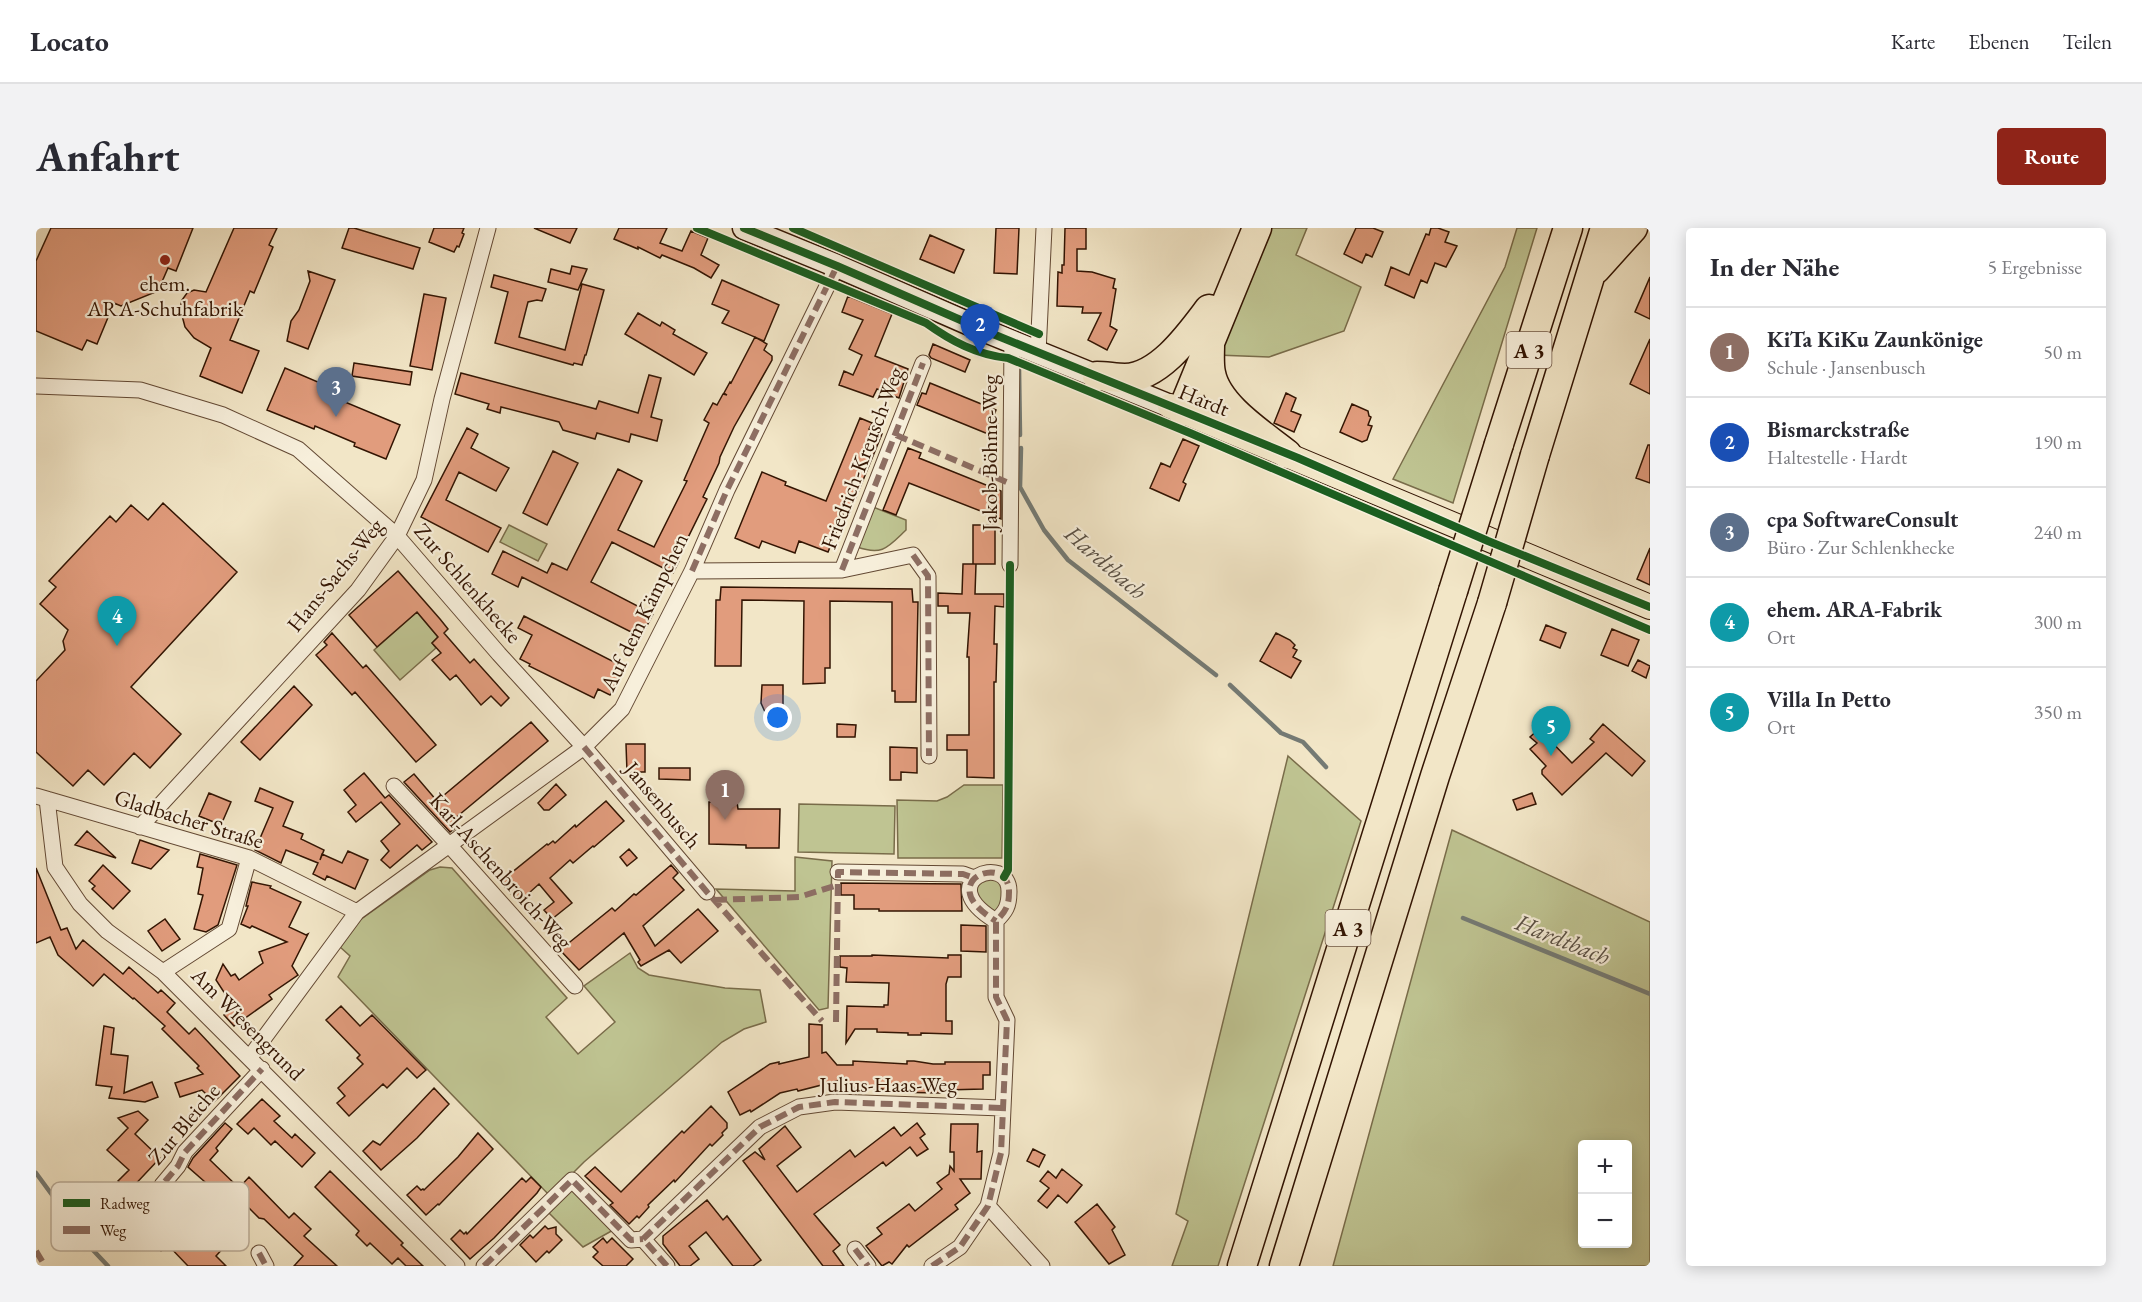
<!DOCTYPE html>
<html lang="de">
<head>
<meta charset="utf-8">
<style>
  body { margin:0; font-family:"EB Garamond",serif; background:#f2f2f3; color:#2b2b33 }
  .controls { position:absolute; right:18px; bottom:18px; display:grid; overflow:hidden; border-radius:6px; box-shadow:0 3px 15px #0003 }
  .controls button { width:54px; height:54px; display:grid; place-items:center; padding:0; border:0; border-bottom:2px solid #e1e1e2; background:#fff; color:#2b2b33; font:30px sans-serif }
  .you { position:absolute; left:742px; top:490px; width:21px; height:21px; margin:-15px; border:4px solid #fff; border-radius:50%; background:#1a73e8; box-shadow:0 0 0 9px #1a73e833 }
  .badge { display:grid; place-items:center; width:39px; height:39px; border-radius:50%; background:#8f2418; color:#fff; font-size:20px; font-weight:700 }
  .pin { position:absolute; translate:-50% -50px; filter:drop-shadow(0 2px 3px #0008) }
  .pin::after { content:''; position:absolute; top:32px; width:21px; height:18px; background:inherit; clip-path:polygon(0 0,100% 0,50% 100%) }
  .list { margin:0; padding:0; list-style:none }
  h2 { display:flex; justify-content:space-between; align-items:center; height:78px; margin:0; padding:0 24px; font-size:26px }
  h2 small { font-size:20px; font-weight:400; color:#7c7c81 }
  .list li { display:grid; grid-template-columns:39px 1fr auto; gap:18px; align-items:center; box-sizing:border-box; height:90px; padding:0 24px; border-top:2px solid #e1e1e2 }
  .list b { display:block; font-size:22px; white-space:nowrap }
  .list p { margin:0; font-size:20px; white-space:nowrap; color:#7c7c81 }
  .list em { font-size:20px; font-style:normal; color:#7c7c81 }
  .map { position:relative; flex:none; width:1614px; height:1038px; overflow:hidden; border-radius:6px }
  header { display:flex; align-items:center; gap:36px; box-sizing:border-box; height:84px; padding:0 30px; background:#fff; border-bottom:2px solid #e1e1e2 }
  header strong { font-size:28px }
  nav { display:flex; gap:33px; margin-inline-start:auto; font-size:21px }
  .intro { display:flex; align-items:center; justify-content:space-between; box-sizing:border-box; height:144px; padding:0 36px }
  h1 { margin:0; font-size:42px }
  .button { padding:15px 27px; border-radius:6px; background:#8f2418; color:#fff; font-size:21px; font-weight:700 }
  main { display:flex; gap:36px; padding:0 36px }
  aside { flex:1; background:#fff; border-radius:6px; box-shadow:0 3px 15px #0003 }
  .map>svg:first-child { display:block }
</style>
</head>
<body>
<header>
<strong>Locato</strong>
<nav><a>Karte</a><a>Ebenen</a><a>Teilen</a></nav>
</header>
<div class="intro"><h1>Anfahrt</h1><a class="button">Route</a></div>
<main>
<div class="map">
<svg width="1614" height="1038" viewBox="0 0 1614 1038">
  <rect width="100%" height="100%" fill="#f2e6c7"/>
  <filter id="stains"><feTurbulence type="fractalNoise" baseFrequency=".00333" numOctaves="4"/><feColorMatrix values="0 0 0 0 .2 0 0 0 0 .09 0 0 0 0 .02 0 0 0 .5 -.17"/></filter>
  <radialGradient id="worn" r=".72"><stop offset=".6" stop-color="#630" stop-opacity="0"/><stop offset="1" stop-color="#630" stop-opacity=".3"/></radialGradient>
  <path fill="#bfc492" stroke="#796c4a" stroke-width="1.5" fill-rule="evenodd" d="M1231,0H1271L1260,27L1325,59L1308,103L1233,129L1181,127Z
    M1481,0H1501L1417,275L1357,251L1469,39Z
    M837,279L870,292V302C852,319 847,328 821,319Z
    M473,297L511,316L502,333L464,314Z
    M381,384L402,409L396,415L400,420L364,452L338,422Z
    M1252,528L1325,593L1182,1038H1136L1152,993L1140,986Z
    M928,557H967L966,630H862L861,572L901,573L911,569Z
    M763,576L859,578L858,626L762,624Z
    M1416,602L1614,694V1038H1297ZM1546,916H1592V1016H1546Z
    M759,629L796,633L792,780L783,782L680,661L759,663Z
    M404,639L416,640L531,770L510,789L542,826L579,794L548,758L594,725L602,740L613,747L689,760L724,762L730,794L708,801L686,814L548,934L514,968L302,749L314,728L304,719L324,692L394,642Z
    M948,648L965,654L968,679L961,686L942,671L939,657Z
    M535,957L579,1001L547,1019L510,982Z"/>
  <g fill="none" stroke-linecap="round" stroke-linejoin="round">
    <path stroke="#747a74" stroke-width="4.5" d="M983,139L984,207
      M985,220L984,259L1008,302L1032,332L1180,447
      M1194,457L1245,505L1267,514L1290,539
      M1427,690L1614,766
      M0,945L55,1020L72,1038"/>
  </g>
  <path fill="#e19c7d" stroke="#331503" stroke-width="1.5" d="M15,0H157L140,43L132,40L122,63L85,78L78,75L61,116L51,112L46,122L0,103V33Z
    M198,0H241L233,17L237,19L218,65L214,63L194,112L223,123L206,165L164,148L175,120L158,110L149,99L144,80L146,72L151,65L158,62L170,64Z
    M313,0H318L384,20L377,41L306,20Z
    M398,0H428L426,5L428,6L423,19L421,18L418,24L393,14Z
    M498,0H541L534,15Z
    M583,0H631L624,15L646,23L655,3L672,10L665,27L683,37L675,50L658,40L626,27L624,30L602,19V21L578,11Z
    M960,0H983L981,46L958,45Z
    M1029,0H1050V21H1041V43L1056,44L1079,51L1077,60L1080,61L1074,98L1081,102L1071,122L1052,112L1065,85H1046L1047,79L1021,78L1022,44L1026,45V37H1028Z
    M1320,0H1337L1347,4L1336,29L1330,26L1326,35L1308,26Z
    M1395,0H1402L1413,4L1409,14L1421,18L1410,39L1399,35L1391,55L1385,52L1378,70L1349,57L1355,39L1373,47L1390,6L1393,7Z
    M894,7L928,22L918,45L884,31Z
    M536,38L551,41L542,62L512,54L515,41L534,46Z
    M272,43L299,52L272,121L251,113L255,93L263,82L274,53Z
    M458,47L510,61L506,73L501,72L492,74L483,109L529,122L546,56L568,62L550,127H549L546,137L538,135L537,137L459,115L472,64L455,59Z
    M1614,49V91L1599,84Z
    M686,52L743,77L728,113L686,95L693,83L676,76Z
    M388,66L410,70L396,142L374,138Z
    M812,68L856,86L839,128L872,141L863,170L841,161L837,169L803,157L808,143L817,147L826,127L813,121L827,92L806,84Z
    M602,85L624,98L626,94L639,102L637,106L671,125L658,147L589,106Z
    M719,109L731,116L728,122L736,128V132L698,199L684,229L683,235L667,269L671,271L641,332L643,333L637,345L576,314L555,354L617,386L605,409L486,349L482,359L456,346L467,323L511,345L516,335L531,342L582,241L606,253L582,302L618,319L651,253L648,252L673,195L668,192L677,175L681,177L687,166L691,167L688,165L694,154L695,155Z
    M1614,111V166L1594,156Z
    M897,116L934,132L929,144L895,130L893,127Z
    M318,135L376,144L374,157L316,148Z
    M249,140L296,160L292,167L364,197L350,231L318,218L319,215L279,198L278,201L231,182Z
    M425,145L560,181L563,173L602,185L613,147L625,150L615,189L626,192L621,213L595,206L593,214L561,205L559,211L527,202L523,194L504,189L465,179L464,185L451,181L453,176L419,166Z
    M894,155L960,182L956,193L962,196L957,208L881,177L886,165L890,166Z
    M1250,165L1260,170L1255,183L1265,187L1258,204L1238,195Z
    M1316,176L1332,183L1333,188L1335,189L1332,197L1336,198L1333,206L1331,212L1326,214L1304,204Z
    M824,190L836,195L833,201L846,206L814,284L809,282L792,324L763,313L759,325L726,313L723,320L699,310L726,244L750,254L749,257L790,273Z
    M431,200L442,206L435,220L473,240L460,263L423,244L410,272L465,300L452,324L385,289Z
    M1147,211L1163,218L1147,254L1150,256L1143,273L1114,260L1125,235L1134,239Z
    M1612,217H1614V255L1600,250Z
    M872,220L885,225L883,230L965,263V291L873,255L860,287L847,282Z
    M517,223L542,235L511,297L487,285Z
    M127,275L201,344L95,459L145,506L114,540L98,525L68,557L52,542L37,558L0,524V453L29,422L27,413L32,402L4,376L20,359L13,353L74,288L80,294L95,277L112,292Z
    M937,297H959V336H937Z
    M1614,320V357L1601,351Z
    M927,336H940L939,366H968V379L959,378L958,416H961L960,454H958V550L931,549V522H911V507H933V429H931L934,385H912V378H902V365L926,366Z
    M362,343L404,391L412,401L408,405L434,435L438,431L473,470L465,478L455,468L445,477L420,447L414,452L396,432L405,425L396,415L402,409L381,384L341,419L313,387Z
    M685,359L876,361L877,374H882L880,474H859V463H856V374L794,373V440H789V455L767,456L768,373L706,372L705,438H679L680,372H684Z
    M488,388L588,439L574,467L562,461L558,470L493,438L494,436L484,431L496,407L482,400Z
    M1510,397L1530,405L1524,420L1504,412Z
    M1576,401L1603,412L1592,438L1565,427Z
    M296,405L327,440L330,437L400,517L380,534L319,464L316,467L280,427L291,417L288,414Z
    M1240,405L1254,412L1259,417L1257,420L1261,422L1257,429L1265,433L1255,450L1224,433Z
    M1602,432L1614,438L1610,450L1596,443Z
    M726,457H747V484H729L725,475Z
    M258,458L276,477L224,532L205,514Z
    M495,494L512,513L417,592L422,598L414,604L368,554L378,546L401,573Z
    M801,496L820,497L819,509H801Z
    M1567,496L1609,533L1596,548L1570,525L1526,567L1506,546V542L1510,538L1494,521L1501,515L1494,509L1503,501L1536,535L1558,514L1554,511Z
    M590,516H609V544H591Z
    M854,519L881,520V545L865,544V552H854Z
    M623,540H654V552L623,551Z
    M328,545L349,570L353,567L396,614L386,622L381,617L354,640L345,632L353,623L345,613L364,596L345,574L320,594L312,584L320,577L308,562Z
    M520,556L530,567L513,582H508L502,575Z
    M224,560L257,574L247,598L267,606L265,611L288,622L284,632L286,626L306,635L312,623L332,632L319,661L291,648L289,652L277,646L282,635L250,622L245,635L219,622L237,580L219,573Z
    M173,565L195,574L185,597L163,588Z
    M1496,565L1500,576L1481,582L1477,572Z
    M570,573L588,593L558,619L557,618L537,635L534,632L514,650L536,675L516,691L508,682L518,674L503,656L483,674L464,654L511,616L512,617L517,613L519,615L539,597L540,599Z
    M673,574H701L702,581H744L743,620H710V617L673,616Z
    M51,603L80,630L39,617Z
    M104,612L133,622L115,641L96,635Z
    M593,621L601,630L591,638L584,629Z
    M164,626L201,637L182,697L170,704L158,701L167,667L162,666L167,640L161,639Z
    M67,637L94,663L77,681L56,661L59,658L53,653Z
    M635,637L642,645L637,650L648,662L607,698L619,718L662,681L682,703L645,735L633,722L605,738L602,734L604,732L588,705L543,742L524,722L576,680L579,683L598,666L600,667Z
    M0,640L25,702L31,700L40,721L47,712L87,746L93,739L122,765L125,762L139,775L131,784L153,806L159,800L204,848L178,874L166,862L144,869L139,855L167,846L161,840L163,838L126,801L129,798L98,770L97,771L68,746L57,758L22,727L14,709L0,715Z
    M216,654L235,658L234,660L265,674L253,699L270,707L272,706L256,738L262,747L233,767L236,771L198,798L188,787L197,778L180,752L187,736L195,748L199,746L203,752L227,735L223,724L251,714L216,698L214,700L205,696L212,678H210Z
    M805,655L925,656L926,683H843V681H818V667H805Z
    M129,691L144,711L126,723L112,703Z
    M925,697L950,698V724L925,723Z
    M836,727L912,730V727H925V749H912L910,756V793H916V806L885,805V807H872V805L841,804V801H819L810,815L811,778L848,779V777H852L853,755L810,754L811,740L804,739V728H836Z
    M305,778L324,798L336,787L390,842L381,850L371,840L351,860L347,856L313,888L301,875L309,868L302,860L327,836L321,830L324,827L290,792Z
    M773,796L786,797V825L790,824L801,837H817V833L871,836V833H878L897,836H909V834H954V847H947V861L909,862V864L905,865L851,864L847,863V861L809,860V851L762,863L761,861L744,865L715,884L714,882L704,887L692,864L734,836L743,834V836L773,829Z
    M68,798L78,800L75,826L92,828L88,865L116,854L122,869L109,874L73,870L76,859L60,857Z
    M398,860L413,876L381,910L345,942L327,923L337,913L344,917Z
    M226,871L244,888L238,893L256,910L259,906L279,925L266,939L239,913L235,917L218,900L212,906L201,896Z
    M675,878L691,895V900L686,905L687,907L676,918L674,916L639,954L638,952L612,977L613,979L603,990L601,988L593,996L574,977L577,975L549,948L559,939L585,964L646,903L648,905Z
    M102,883L112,892L99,906L124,930L93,963L82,953L93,942L71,922L92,900L82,890Z
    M189,895L196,901L180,920L182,923L174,932L203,960L213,949L253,990L258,985L275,1001L268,1008L301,1038H258L267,1028L228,991L223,990L199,966L197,969L190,964L185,970L179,964L172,972L161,962L169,954L152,939L157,930Z
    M881,895L889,906L884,910L892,921L881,928L874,919L850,938L847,934L778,986L804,1017L797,1023L808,1038H787L707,933L719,924L729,932L723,921L749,898L765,919L741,938L761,964L814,922L819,929L858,899L865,908Z
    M915,896H942L941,924L946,923L945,951H924L934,965L919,977L922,981L873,1019L871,1017L856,1036L853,1034L846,1038L830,1018L846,1006L841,1000L873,976L879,983L906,961L901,955L913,946L914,938L918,943V924H914Z
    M442,905L457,921L403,977L402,976L390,987L371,967L381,958L385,962L387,961L388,962L422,929Z
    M997,921L1009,927L1003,939L991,933Z
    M1026,941L1046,957L1031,975L1022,967L1011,980L1002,973L1013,960L1004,953L1012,943L1020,950Z
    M294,943L367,1015L365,1017L387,1038H370L362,1030L356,1036L334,1015L331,1018L320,1007L323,1003L279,959Z
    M495,949L505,959L501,965L458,1010L434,1031L415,1011L424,1002L428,1006L430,1004L431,1006L486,950L490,954Z
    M107,968L119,978L121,976L141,996L153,983L179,1009L188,999L198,1008L180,1028L190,1038H152L131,1016L125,1023L89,988Z
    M671,972L687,992L691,988L725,1032L717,1038H697L670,1004L653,1018L663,1031L654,1038H644L627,1016V1008Z
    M1061,976L1079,999L1076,1002L1089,1027L1073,1036L1039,994Z
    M509,998L512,1001L520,999V1006L526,1012L513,1025L511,1023L500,1034L484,1017L494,1007L497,1010Z
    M567,1010L571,1015L576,1010L597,1031L590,1038H567L557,1029L562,1024L557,1019Z"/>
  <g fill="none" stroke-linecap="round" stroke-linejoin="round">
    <defs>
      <path id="street" d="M1002,125L1008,0
        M0,158L104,162L187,187L262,221L361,308L463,426L548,519L671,664
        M974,337L976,114
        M806,342L887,135
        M656,343L806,342L877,327L892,348L893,528
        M358,558L414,618L539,758
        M0,568L213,630L321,684
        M11,571L19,639L44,676L71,703L127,744L421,1038
        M104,599L322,362L361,308L388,252L406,171L452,0
        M802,644L927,646L938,650
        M127,744L193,701L213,630
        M214,829L321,684L548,519L586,481L656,343L691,262L801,38
        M952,978L1006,1038
        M143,982L127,965L126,957L142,938L149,924L226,841
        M819,1021L832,1038
        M223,1025L230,1038
        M448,1038L536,952L595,1012L607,1011
        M631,1038L607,1011L724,899L763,879L799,874L966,880
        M896,1038L924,1019L952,978L965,925L971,792L960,769V693C970,683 973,678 973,664C974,623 893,653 960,693"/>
      <path id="secondary" d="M708,0L801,38L952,104L1134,178"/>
      <path id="primary" d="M1134,178L1614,379"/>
      <path id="highway" d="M1560,41L1597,0
        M1174,116C1174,125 1173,136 1175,145C1181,178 1226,206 1251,226
        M1061,148C1070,148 1080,150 1089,150C1124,149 1154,106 1173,81
        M1146,183L1221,0
        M1463,216L1532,0
        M1499,227L1569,0
        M1206,1038L1417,363
        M1248,1038L1399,548L1456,375"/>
    </defs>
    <use href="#street" stroke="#634934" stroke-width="17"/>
    <use href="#secondary" stroke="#331503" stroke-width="25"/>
    <use href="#primary" stroke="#331503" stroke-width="26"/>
    <use href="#highway" stroke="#331503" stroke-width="31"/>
    <use href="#street" stroke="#f7efdb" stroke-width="15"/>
    <use href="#secondary" stroke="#f7efdb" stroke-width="22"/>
    <use href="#primary" stroke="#f2e6c7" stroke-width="24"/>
    <use href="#highway" stroke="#f2e6c7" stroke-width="28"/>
    <defs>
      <path id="highway-bridge" d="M1417,363L1463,216
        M1456,375L1499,227"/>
    </defs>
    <use href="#highway-bridge" stroke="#331503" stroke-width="31" stroke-linecap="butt"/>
    <use href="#highway-bridge" stroke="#f2e6c7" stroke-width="28"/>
    <path stroke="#8d6e63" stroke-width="6" stroke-dasharray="12 6" stroke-linecap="butt" d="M860,207L975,256
      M877,327L892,348L893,528
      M806,342L887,135
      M656,343L691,262L801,38
      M548,519L671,664L786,793
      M679,672L763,669L802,657
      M800,794L802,644L927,646L938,650
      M143,982L127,965L126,957L142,938L149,924L226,841
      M819,1021L832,1038
      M0,1023L9,1038
      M223,1025L230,1038
      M448,1038L536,952L595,1012L607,1011
      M631,1038L607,1011L724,899L763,879L799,874L966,880
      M896,1038L924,1019L952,978L965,925L971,792L960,769V693C970,683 973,678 973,664C974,623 893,653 960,693"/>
    <defs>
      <path id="cycleway" d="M661,0L890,95C915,113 941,127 972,130L1154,205L1614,402
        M708,0L801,38L952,104L1262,230L1452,313L1614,379
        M757,0L1003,106
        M968,649L972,642L974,337"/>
    </defs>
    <use href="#cycleway" stroke="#f7efdb" stroke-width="11"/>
    <use href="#cycleway" stroke="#1b5e20" stroke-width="8"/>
  </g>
  <circle fill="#8f2418" stroke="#f7efdb" stroke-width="2" cx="129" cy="32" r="6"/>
  <g text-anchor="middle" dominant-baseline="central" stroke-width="4.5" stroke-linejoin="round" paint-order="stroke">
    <g fill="#f7efdb" stroke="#6e5644" stroke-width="1.5">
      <rect x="1470.5" y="104" width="45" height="36" rx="4.5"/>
      <rect x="1289.5" y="682" width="45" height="36" rx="4.5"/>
    </g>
    <g font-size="21" font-weight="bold" fill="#331503">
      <text x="1493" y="122">A 3</text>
      <text x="1312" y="700">A 3</text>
    </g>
    <g font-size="22" fill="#331503" stroke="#f7efdb">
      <text x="129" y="55">ehem.<tspan x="129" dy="25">ARA-Schuhfabrik</tspan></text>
    </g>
    <g font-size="22" fill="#331503" stroke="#f7efdb">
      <text transform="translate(1168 172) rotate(22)">Hardt</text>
      <text transform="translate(953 225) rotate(-90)">Jakob-Böhme-Weg</text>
      <text transform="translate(826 230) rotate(-69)">Friedrich-Kreusch-Weg</text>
      <text transform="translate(299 347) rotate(-51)">Hans-Sachs-Weg</text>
      <text transform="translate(432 355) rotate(49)">Zur Schlenkhecke</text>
      <text transform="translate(608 384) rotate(-64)">Auf dem Kämpchen</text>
      <text transform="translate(627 577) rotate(50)">Jansenbusch</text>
      <text transform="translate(153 591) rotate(17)">Gladbacher Straße</text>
      <text transform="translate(465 643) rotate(48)">Karl-Aschenbroich-Weg</text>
      <text transform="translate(212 796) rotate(45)">Am Wiesengrund</text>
      <text x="852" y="856">Julius-Haas-Weg</text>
      <text transform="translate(148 896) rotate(-50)">Zur Bleiche</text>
    </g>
    <g font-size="24" font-style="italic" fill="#595045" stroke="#f7efdb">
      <text transform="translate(1070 334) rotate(41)">Hardtbach</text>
      <text transform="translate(1527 711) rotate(22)">Hardtbach</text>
    </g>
  </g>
  <rect x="15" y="954" width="198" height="69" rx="9" fill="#f7efdb" stroke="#bcae9a" stroke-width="1.5"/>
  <rect x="27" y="971" width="27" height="8" fill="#1b5e20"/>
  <rect x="27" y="998" width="27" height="8" fill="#8d6e63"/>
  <g font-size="16" fill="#331503">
    <text x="64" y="981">Radweg</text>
    <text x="64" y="1008">Weg</text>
  </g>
  <rect width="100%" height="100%" filter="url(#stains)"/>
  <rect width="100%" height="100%" fill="url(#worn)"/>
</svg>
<div class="controls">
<button>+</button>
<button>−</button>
</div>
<div class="you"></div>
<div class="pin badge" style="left:689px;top:592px;background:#8d6e63">1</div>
<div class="pin badge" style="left:944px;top:126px;background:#1a4fb4">2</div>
<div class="pin badge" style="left:300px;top:189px;background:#5c6f8a">3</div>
<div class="pin badge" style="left:81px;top:418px;background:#0f9aa8">4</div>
<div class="pin badge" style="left:1515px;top:528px;background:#0f9aa8">5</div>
</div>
<aside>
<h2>In der Nähe<small>5 Ergebnisse</small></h2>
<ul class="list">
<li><span class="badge" style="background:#8d6e63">1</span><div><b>KiTa KiKu Zaunkönige</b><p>Schule · Jansenbusch</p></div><em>50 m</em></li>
<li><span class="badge" style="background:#1a4fb4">2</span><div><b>Bismarckstraße</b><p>Haltestelle · Hardt</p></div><em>190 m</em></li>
<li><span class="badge" style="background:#5c6f8a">3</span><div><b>cpa SoftwareConsult</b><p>Büro · Zur Schlenkhecke</p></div><em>240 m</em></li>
<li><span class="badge" style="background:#0f9aa8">4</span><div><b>ehem. ARA-Fabrik</b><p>Ort</p></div><em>300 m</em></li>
<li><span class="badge" style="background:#0f9aa8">5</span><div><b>Villa In Petto</b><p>Ort</p></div><em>350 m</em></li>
</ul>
</aside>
</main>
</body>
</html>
